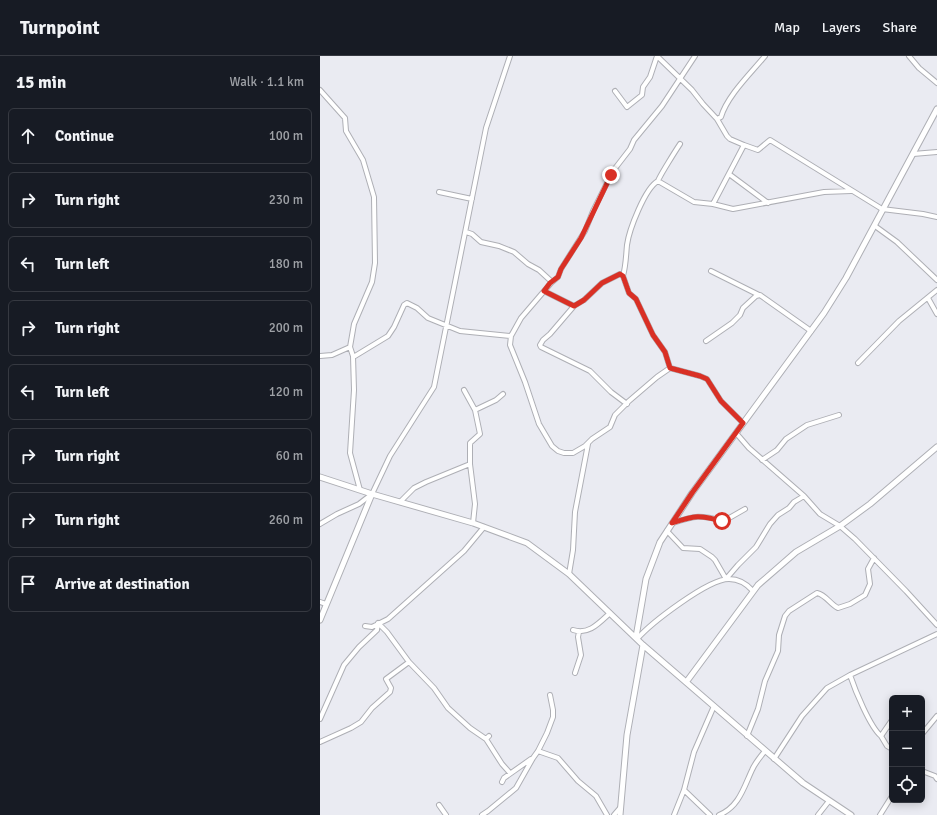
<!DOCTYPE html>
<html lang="en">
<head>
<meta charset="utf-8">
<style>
  body { margin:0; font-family:Signika,sans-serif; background:#242831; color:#f1f3f6 }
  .controls { position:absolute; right:12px; bottom:12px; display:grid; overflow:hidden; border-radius:6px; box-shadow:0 2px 10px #0003 }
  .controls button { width:36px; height:36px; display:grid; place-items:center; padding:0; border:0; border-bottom:1px solid #363941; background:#171b24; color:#f1f3f6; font:20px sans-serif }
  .stop { position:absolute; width:12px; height:12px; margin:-9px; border:3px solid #d93025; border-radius:50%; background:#fff }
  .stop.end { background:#d93025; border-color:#fff; box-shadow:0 1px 4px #0008 }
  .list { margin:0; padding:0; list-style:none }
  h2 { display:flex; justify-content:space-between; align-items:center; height:52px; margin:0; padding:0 16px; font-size:17px }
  h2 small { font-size:13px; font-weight:400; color:#9ea1a6 }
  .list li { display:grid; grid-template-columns:26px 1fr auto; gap:12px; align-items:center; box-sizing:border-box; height:56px; margin:0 8px 8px; padding:0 8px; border:1px solid #363941; border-radius:6px }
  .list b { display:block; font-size:15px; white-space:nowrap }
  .list em { font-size:13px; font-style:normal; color:#9ea1a6 }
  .icon { flex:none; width:22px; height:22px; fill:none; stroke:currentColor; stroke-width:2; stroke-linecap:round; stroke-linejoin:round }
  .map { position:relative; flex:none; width:617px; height:759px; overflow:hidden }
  header { display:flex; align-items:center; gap:24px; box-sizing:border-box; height:56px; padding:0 20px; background:#171b24; border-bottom:1px solid #363941 }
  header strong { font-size:19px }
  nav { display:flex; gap:22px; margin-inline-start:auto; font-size:14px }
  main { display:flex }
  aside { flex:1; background:#171b24 }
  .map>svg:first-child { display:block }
</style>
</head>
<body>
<header>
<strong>Turnpoint</strong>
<nav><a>Map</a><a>Layers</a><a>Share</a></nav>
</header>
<main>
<aside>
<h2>15 min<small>Walk · 1.1 km</small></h2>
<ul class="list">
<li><svg class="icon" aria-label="ahead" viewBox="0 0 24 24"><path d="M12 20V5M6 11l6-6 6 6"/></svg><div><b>Continue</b></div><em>100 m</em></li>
<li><svg class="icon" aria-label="right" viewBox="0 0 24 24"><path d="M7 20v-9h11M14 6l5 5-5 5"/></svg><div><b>Turn right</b></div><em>230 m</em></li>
<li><svg class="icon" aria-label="left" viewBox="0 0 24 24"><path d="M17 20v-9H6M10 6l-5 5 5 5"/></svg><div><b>Turn left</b></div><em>180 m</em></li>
<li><svg class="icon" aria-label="right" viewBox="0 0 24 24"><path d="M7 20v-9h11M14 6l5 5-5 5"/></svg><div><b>Turn right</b></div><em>200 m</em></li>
<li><svg class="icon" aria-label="left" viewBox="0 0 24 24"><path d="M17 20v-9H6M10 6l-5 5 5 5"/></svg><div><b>Turn left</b></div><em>120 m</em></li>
<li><svg class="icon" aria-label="right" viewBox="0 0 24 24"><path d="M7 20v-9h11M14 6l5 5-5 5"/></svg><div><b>Turn right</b></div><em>60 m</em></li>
<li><svg class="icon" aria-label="right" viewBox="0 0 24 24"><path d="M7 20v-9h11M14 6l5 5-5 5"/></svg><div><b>Turn right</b></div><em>260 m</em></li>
<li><svg class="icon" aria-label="arrive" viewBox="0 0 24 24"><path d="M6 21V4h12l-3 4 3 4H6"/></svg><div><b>Arrive at destination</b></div></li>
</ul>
</aside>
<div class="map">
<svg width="617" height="759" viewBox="0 0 617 759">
  <rect width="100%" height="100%" fill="#eaebf2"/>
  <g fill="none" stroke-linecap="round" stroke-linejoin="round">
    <defs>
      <path id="minor" d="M337,0L372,34L383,48L397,63L407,80L410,83L424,89
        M589,0L599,12L617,27
        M0,34L25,62L26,75L43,104L54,141L55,207L52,226L34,268L30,291L33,300L34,334L30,397L40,434
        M295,35L307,51L322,39L323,31L330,21L337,0
        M397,63L401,61C407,40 431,17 445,0
        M593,98L617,96
        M409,118L448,147
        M338,125C339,121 356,94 360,88
        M119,136L152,143
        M393,148L424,89L438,94L450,84L562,153L603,158L617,161
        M555,170L577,186L617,224
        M146,176L152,178L161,186L179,190L194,196L208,208L219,214L232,226
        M391,215L439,239
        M224,235L254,250L264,244L282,227L300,218L303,220C306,209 306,199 307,189C309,174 325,132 338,125L374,146L393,148L413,153L504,136L531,135
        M608,242L617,258
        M254,250L230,278L223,284L220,289L221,291L270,315L291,336L307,348
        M191,280L190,289L205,326L219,368L232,390L238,395L244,397H253L265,390L272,383L290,371L295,359L309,345L337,321L350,312L345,296L333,279L316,243L309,237L303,220
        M386,285L412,267L420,259L423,252L436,240L440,239L447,244L491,275
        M0,300L12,299L30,291
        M33,300H35L68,280L74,271L84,249L87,247L97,252L108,262L140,275L191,280L201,262L231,227L238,221L241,213L265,175L273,155L293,115L310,93L314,84L342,50L375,0
        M538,307L579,265L617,234
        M350,312L380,320L387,323L401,345L423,367
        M144,334L155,354L176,344L183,338
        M416,377L429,392L484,440L500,458L520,470L535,483L586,535L617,569
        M442,404L457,394L466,383L487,369L519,359
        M80,446L94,432L106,426L150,408
        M153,467L155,448L150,408V387L160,378L155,354
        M353,467C376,459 380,459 404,465L425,453
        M0,468L17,458L39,448L52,438L70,400L114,331L166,72L190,0
        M347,475L363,492L380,493L392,501L395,504L406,523L418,509L436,491L450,468L458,459L469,452L474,446L484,440
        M249,518L253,494L255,456L268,388
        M0,546L6,548
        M45,570L52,571L68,563L144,495L164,471
        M253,574C269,579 279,567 290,557
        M317,583C331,567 388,523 409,523C419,523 426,527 433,535
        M89,606L114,632L128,652L150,672L166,683
        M255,617L261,599L258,581L259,576
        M530,619C535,634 550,671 561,680
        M0,663L24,609L39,591L57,574L58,567
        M572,664L561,680L567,690L572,693
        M602,678L617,660
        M169,680L166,683L182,708L190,717
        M427,680L438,653L445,625L458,595L459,579L465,560L469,555L497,537C506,539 510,548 518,552L530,548L545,539L550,528L548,513L554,502
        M0,686L31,672L41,666L52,652L70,636L71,632L66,623L89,606L67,576L58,567
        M218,695L238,702L258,725L276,740L287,759
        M454,703L482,660L507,632L530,619L617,578
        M602,715L615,720L617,723
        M182,726L184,722L211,703
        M364,734L390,759
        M119,749L126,759
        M162,759L168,755L196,732L213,702L218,695L227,677L233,661V654L230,639
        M294,759L300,752
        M354,759L364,734L374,696L394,650
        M399,759C419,751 424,731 432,714C435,707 440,701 445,695
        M498,759L509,745
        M560,759L572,740"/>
      <path id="tertiary" d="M0,421L52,438L153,467L207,487L249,518L323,589L483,727L531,759
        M0,564L52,438
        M316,581L326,523L340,486L372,437L504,257L526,222L617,53
        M367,625L438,529L476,496L520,470L550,448L617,391
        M300,759L307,679L323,589"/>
    </defs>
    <use href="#minor" stroke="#aeafb5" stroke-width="6"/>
    <use href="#tertiary" stroke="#aeafb5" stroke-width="7"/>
    <use href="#minor" stroke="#fff" stroke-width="4"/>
    <use href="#tertiary" stroke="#fff" stroke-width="5"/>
  </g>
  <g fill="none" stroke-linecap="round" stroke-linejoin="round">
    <path stroke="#d93025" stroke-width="5" d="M291,119L261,182L241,213L238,221L230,227L224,235L254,250L264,244L282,227L300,218L303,220L309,237L316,243L333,279L345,296L350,312L380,320L387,323L401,345L423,367L372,437L352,467C376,459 379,459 402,465"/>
  </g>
</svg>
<div class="controls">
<button>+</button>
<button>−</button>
<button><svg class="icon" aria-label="locate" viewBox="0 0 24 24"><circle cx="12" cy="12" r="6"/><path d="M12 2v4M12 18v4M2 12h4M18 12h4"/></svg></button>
</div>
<div class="stop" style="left:402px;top:465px"></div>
<div class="stop end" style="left:291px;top:119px"></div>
</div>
</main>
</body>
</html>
